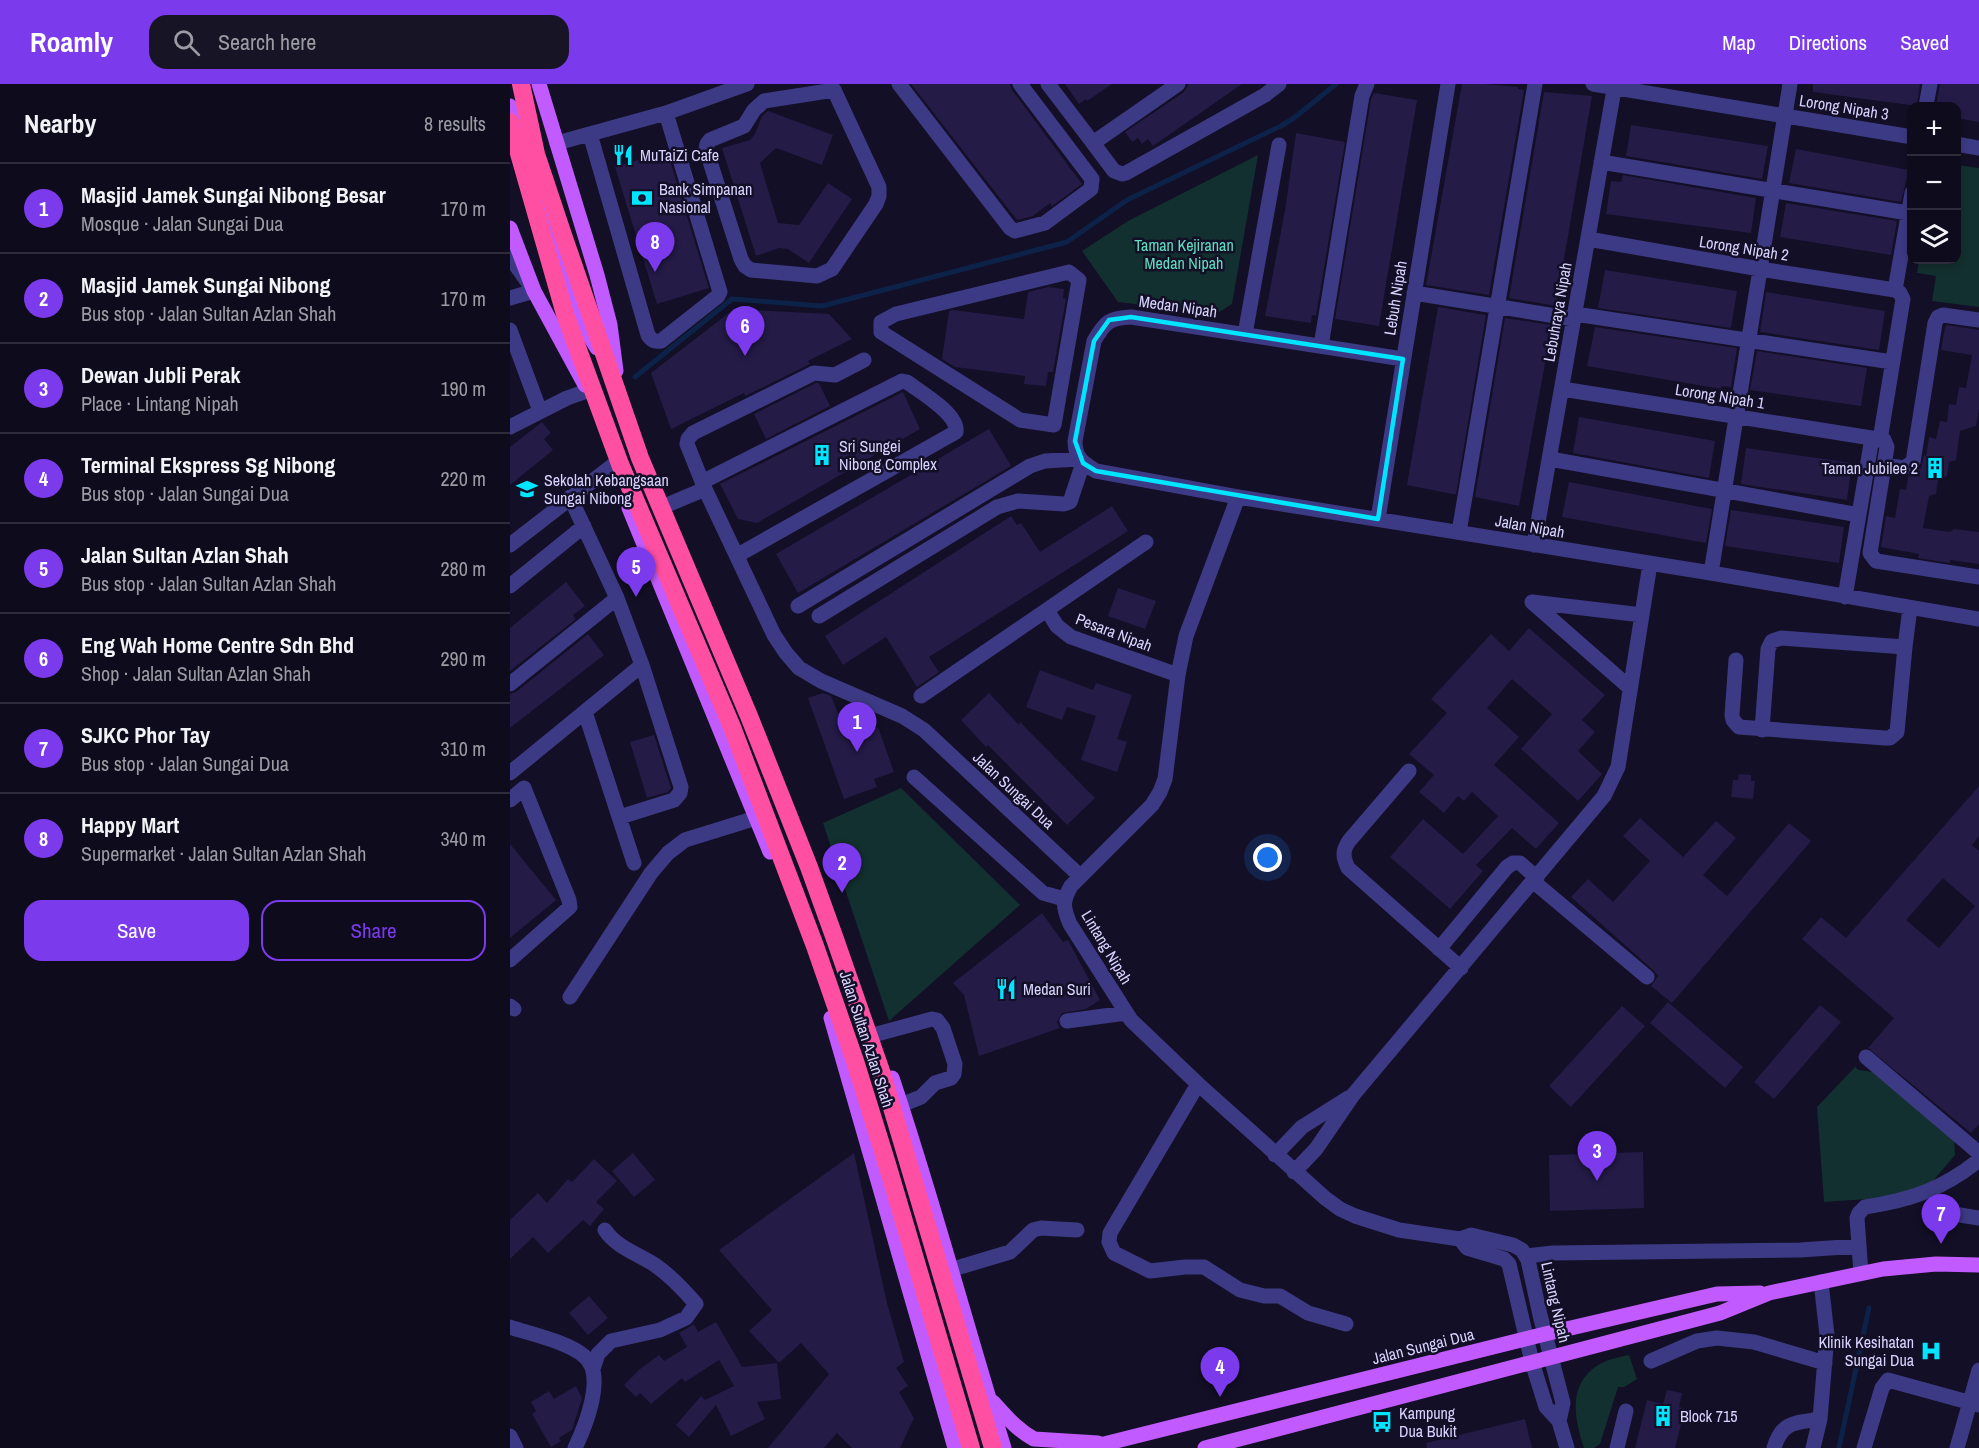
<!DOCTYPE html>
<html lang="en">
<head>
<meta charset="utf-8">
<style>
  body { margin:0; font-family:"Archivo Narrow",sans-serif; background:#171425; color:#f1f3f6 }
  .controls { position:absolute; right:18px; top:18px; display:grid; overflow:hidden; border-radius:12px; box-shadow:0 3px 9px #0003 }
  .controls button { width:54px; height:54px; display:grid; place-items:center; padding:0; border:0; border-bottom:2px solid #2e2b3b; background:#0e0b1c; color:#f1f3f6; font:30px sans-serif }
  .you { position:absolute; left:758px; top:774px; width:21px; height:21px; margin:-15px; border:4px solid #fff; border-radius:50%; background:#1a73e8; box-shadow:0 0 0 9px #1a73e833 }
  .badge { display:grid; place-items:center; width:39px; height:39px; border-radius:50%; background:#7c3aed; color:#fff; font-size:20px; font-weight:700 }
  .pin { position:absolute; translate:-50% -50px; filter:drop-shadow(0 2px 3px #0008) }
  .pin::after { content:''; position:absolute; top:32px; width:21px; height:18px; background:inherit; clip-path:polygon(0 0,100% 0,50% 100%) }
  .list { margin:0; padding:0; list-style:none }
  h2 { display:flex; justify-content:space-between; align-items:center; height:78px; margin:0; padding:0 24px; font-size:26px }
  h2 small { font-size:20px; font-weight:400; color:#9b9ba3 }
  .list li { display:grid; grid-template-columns:39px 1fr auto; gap:18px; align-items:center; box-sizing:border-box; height:90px; padding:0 24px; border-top:2px solid #2e2b3b }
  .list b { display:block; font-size:22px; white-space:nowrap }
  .list p { margin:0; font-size:20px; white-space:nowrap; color:#9b9ba3 }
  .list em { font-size:20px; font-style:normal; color:#9b9ba3 }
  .actions { display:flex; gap:12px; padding:18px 24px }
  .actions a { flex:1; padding:14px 0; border:2px solid #7c3aed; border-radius:18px; text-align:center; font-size:21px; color:#7c3aed }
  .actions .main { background:#7c3aed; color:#fff }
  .icon { flex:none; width:33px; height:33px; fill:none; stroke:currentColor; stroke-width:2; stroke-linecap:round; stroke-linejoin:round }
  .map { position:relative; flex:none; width:1469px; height:1364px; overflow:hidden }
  header { display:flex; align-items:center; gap:36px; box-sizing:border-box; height:84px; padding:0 30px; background:#7c3aed; color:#fff }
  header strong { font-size:28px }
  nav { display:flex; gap:33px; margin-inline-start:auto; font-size:21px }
  .search { width:420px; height:54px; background:#171425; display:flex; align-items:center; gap:15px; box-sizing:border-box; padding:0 21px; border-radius:18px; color:#9b9ba3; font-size:22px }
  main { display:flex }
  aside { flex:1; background:#0e0b1c }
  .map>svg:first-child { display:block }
</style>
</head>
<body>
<header>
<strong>Roamly</strong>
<div class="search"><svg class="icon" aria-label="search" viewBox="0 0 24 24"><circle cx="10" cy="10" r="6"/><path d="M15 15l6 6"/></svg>Search here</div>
<nav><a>Map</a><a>Directions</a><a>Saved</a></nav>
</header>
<main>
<aside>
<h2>Nearby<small>8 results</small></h2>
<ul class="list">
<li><span class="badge">1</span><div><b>Masjid Jamek Sungai Nibong Besar</b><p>Mosque · Jalan Sungai Dua</p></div><em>170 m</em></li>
<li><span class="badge">2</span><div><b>Masjid Jamek Sungai Nibong</b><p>Bus stop · Jalan Sultan Azlan Shah</p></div><em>170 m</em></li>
<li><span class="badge">3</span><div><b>Dewan Jubli Perak</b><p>Place · Lintang Nipah</p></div><em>190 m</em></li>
<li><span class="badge">4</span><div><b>Terminal Ekspress Sg Nibong</b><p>Bus stop · Jalan Sungai Dua</p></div><em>220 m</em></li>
<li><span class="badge">5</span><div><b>Jalan Sultan Azlan Shah</b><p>Bus stop · Jalan Sultan Azlan Shah</p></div><em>280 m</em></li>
<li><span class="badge">6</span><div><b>Eng Wah Home Centre Sdn Bhd</b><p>Shop · Jalan Sultan Azlan Shah</p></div><em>290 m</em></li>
<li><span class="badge">7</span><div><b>SJKC Phor Tay</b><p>Bus stop · Jalan Sungai Dua</p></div><em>310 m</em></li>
<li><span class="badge">8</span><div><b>Happy Mart</b><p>Supermarket · Jalan Sultan Azlan Shah</p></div><em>340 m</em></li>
</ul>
<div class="actions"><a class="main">Save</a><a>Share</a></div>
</aside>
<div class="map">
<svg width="1469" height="1364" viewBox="0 0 1469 1364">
  <rect width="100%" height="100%" fill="#130f26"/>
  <path fill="#12302f" d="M748,71L722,220L706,230L608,218L572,167L618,137Z
    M1447,81L1469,84V223L1422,217L1426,192L1407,189L1409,176H1446Z
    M391,704L510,821L379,937L313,739Z
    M1345,983L1349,986L1370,989L1444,1053L1445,1071L1423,1097L1387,1113L1314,1118L1307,1023Z
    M1119,1271L1127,1295L1114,1303H1108L1090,1360L1084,1364H1074C1063,1332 1057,1294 1096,1277C1103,1274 1111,1273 1119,1271Z"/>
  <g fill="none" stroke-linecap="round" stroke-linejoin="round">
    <path stroke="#0c2248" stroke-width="5" d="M125,293L222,215L312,222L557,158L617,116L771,42L784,34L826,0
      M1329,1364L1359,1224"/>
  </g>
  <path fill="#241b47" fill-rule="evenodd" d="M401,0H500L502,6L572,100L542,122L540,119L523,132L507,136Z
    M555,0H602L577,17L576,15L569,20Z
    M679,0H732L643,62L638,55L632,60L628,54L622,58L615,48L674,8Z
    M952,0H975L1008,3V5L1014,6L979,211L916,201Z
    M1303,0H1410L1407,22L1303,8Z
    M1430,0H1469V38L1446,34V22H1426Z
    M1034,8L1082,12L1046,222L999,214Z
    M864,9L907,16L869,242L825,235L861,15Z
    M258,27L323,51L312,81L266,64L250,79L268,139L289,141L318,99L342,115L299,179L278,165L269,164L246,172L212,64L240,56L245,50L252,32Z
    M1121,41L1258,62L1252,95L1116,72Z
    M786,49L835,58L806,232L802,231L801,239L755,232L775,126Z
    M1286,65L1399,86L1391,118L1279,99Z
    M157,67L199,204L147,220L105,83Z
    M1113,91L1246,114L1241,149L1096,130L1101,97L1111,98Z
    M1276,119L1387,137L1381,171L1270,153Z
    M1095,186L1227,207L1221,244L1088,224Z
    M538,203L554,205L553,214L556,215L543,288H538L536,302L514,300L515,292L445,283L432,275L439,227L443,226L514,235L518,208Z
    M1256,208L1375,227L1369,266L1250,248Z
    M928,223L976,231L946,410H942L897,401Z
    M224,225L319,230L342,255L298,277L300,280L235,312L234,309L161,345L141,289Z
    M995,234L1042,241L1009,422L965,413Z
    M1437,241L1469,246V325L1466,342L1450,347L1446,376L1439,378L1437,392L1428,395L1426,410L1419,412L1413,444L1440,448L1444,445L1469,448V480L1440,476V479L1408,474L1409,470L1371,463L1376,432L1385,434L1390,405L1396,406L1398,393L1411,384L1414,371L1416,372L1419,353L1426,355L1430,337L1437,338L1439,320L1446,321L1449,303L1456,304L1462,271L1431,266L1435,243Z
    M1085,243L1227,264L1221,303L1212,302L1211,305L1077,282Z
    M1247,267L1357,284L1351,322L1240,306Z
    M306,299H309L320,322L256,355L244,330Z
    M393,308L410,345L247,439L228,435L210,400Z
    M1069,333L1205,357L1199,394L1063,369Z
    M32,338L41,349L34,355L43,366L0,401V363Z
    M479,345L501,382L288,509L266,470Z
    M1236,364L1342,379L1337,416L1231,400Z
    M1059,398L1202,425L1196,459L1052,433Z
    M602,422L618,447L419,573L429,588L407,603L376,553L333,581L315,552L501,432L507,441L511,439L530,468Z
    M1221,426L1334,443L1329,479L1215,462Z
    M56,498L75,522L63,531L66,535L0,587V544Z
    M608,504L646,517L635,545L598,532Z
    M1019,544L1095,611L1072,636L1085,648L1068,667L1092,690L1068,717L1011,665L1042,630L1002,595L977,624L1009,653L984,681L1049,739L1026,765L1002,744L966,781L973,787L940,825L880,773L913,735L953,770L988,732L962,708L954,717L948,712L934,729L909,708L924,691L899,670L937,629L921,615L981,550L999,567Z
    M78,550L94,571L0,644V610L6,608Z
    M530,586L583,606L586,599L622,611L607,655L617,658L607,688L571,676L586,632L557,623L552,636L516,623Z
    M313,609L321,612L328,629L348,623L356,648L368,643L384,688L364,695L367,703L334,715L298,614Z
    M479,609L509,641L510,638L585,714L557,741L478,661L476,663L451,636Z
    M144,651L161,704L158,708L137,714L120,658Z
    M1229,690L1241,691V697H1245L1243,715L1221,713L1223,696H1228Z
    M1469,702V752L1462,761L1469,767V1040L1461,1049L1358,964L1384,934L1292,855L1311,833L1336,854ZM1433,794L1465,822L1429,864L1396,836Z
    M1130,734L1173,773L1206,737L1226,754L1193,791L1217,812L1279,739L1301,757L1162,919L1141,902L1148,892L1143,886L1061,813L1078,795L1103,818L1140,777L1113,752Z
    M0,760L46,816L0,854Z
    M532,829L553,858L558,856L590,916L576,925L552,929L547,938L550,944L469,972L454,911L443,899Z
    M1158,918L1233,983L1215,1004L1140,939Z
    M1310,921L1331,938L1264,1015L1244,998Z
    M1112,922L1135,942L1061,1023L1039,1002Z
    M1133,1068L1134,1124L1040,1127L1039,1071Z
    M123,1069L145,1096L124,1113L102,1087Z
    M344,1069L377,1219L394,1278L386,1284L398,1302L389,1308L404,1334L390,1364H342L327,1349L314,1364H258L319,1290L291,1259L269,1279L239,1247L262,1226L209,1166Z
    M84,1075L107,1097L86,1118L94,1125L80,1142L73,1136L38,1169L23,1153L0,1175V1136L28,1109L37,1119L58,1095L62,1098Z
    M79,1212L98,1234L78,1251L59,1229Z
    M206,1238L232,1283L267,1279L271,1315L247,1318L255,1335L221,1352L206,1321L179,1353L166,1341L191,1312L195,1316L224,1302L209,1276L175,1298L172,1294L141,1320L130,1309L126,1313L114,1301L130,1285L149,1271L154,1277L177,1263L169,1249L184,1240L188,1248Z
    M66,1302L72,1314L62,1346L49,1354L51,1357L41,1363L22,1330L26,1327L21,1318L39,1307L44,1315Z
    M1157,1306L1172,1309L1169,1323L1175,1325L1165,1364H1125L1137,1316L1153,1320Z
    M1015,1335L1022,1364H917L916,1359Z"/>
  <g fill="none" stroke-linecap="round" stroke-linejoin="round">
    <path stroke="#3d3a85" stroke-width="15" d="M389,0L500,144L505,147L535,139L581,105L582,95L510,0
      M538,0L583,59
      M668,0L583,59L604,87L612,90L616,89L755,11L769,0
      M1083,0L1402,53
      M324,6L369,103V112L366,120L322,185L307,192L241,186L235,182L231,175L196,65L197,60L200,56L234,42L244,26L254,17Z
      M1416,22L1420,0
      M80,50L138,251C142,257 145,258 151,257L208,212L210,208L156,29
      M47,59L156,29L237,0
      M1446,60L1469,64
      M1091,78L1398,129
      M1078,155L1250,185L1385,206
      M0,173L24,207L0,214
      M559,188L569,196L544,341L510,336L371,248V238L386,230Z
      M1385,206L1402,109
      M904,209L1064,235
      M1065,230L1382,278
      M0,246L30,327
      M735,250L769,61
      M811,262L852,12L857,0
      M893,275L621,233C599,234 595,238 584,257L565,357C565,374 573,379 586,387L728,413L1201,489L1469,535
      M354,276L325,291L304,289L183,349L178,355L177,360L195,405L264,551L276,569L289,584L311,597L392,632L414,646L570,792
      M1052,305L1374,356L1377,363L1360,469L1366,477L1469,493
      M0,343L57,314L77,307
      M1370,356L1393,215L1390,209L1385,206
      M1040,375L1349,431
      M1374,381L1394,384L1403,378L1425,239L1428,233L1433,231L1469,236
      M192,398L392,297L397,298C410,308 449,330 446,348L228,471
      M60,413L107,514L132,581L171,703L170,709L164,716L110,733
      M728,413L676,552L668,591L655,695L650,708L642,721L561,802C552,818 553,823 560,840L621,936L688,1000L815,1114L830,1125L845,1132L889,1146L950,1155L961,1151L1003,1161L1012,1166L1018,1176L1030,1231L1053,1319L1049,1337
      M157,421L195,405
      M868,435L938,0
      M949,448L1025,0
      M0,461L102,382
      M1024,461L1105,0
      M1201,489L1280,0
      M0,502L74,442
      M1335,513L1362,354
      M1022,518L1120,604
      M1022,518L1132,531
      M288,522L520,382L535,377L569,375
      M537,526L547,542L561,553L668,591
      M309,532L487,423L508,417L554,420L560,418L573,379
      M1395,563L1400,524
      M1226,576L1222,631L1223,636L1229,643L1375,654H1380L1387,648L1395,563L1271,554L1262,557L1258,565L1252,646
      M0,600L107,514
      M411,612L636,458
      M75,628L124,779
      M899,687L839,757C832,767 833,773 838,784L951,884
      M0,689L132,581
      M404,693L533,809L554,815
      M0,716L14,704L59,816L60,823L0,876
      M1024,798L1137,893
      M929,865L997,783L1003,779H1010L1027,794
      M60,913L141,789L158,769L175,756L246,734
      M0,922L4,925
      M557,937L616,929
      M367,950L422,935L427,936L433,944L445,980L444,990L441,994L425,999L411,1013L391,1021
      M1356,973L1469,1069
      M688,1000L600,1149L599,1158L604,1169L640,1187L675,1183H694L730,1206L754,1212H770L798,1229L836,1240
      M765,1071L792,1043L838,1014
      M784,1088L806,1065L843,1011L1094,712L1108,683L1140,480
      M1450,1131L1469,1134
      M950,1155L957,1164L994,1175L999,1180L1022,1278L1036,1323L1049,1337L1057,1364
      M1016,1172L1043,1169L1290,1166L1349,1162
      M440,1186L500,1168L523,1146L531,1144L567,1146
      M1351,1189L1347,1134L1349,1129L1355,1123C1401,1116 1433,1105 1469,1076
      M0,1243C21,1250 58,1258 74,1272C97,1290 75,1343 65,1364
      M1141,1277L1187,1257L1207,1254L1244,1258L1315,1279
      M83,1285L88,1270L101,1257L150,1246L176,1234L186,1220C174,1206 161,1192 145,1181C128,1170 106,1163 95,1146
      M0,1352L6,1364
      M1107,1364L1116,1327
      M1264,1364C1272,1337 1285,1339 1310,1335
      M1303,1364L1310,1335L1317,1251L1311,1198
      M1354,1364L1372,1304L1378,1296L1469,1321
      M1447,1364L1469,1286"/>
    <path stroke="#c25bff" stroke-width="15" d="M29,0L87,191L100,241L106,287
      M0,22L6,48
      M33,115L71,238L87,264
      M0,144L24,207L75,301
      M119,424L260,768
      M321,934L445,1364
      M382,994C423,1116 456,1241 494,1364
      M483,1318C496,1332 507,1346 524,1355L588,1359
      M578,1364L1035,1250L1207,1210L1250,1209
      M695,1364L1210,1229L1259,1209L1373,1185L1426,1180L1469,1181"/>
    <path stroke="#ff4fa3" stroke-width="18" d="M11,0L26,70L53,151L130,374L239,632L299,783L325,855L372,990L483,1364
      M0,38L55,230L110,380L222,643L305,862L345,977L377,1080L461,1364"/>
  </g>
  <path fill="none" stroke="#00e5ff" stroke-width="4.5" stroke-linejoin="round" d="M621,233L893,275L868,435L586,387L573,379L565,357L584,257L599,236Z"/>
  <defs>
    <symbol id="restaurant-bare" viewBox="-9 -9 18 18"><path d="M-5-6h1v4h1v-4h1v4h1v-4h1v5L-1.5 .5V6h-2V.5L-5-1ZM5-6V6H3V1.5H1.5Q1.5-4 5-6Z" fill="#00e5ff" stroke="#130f26" stroke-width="2.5" paint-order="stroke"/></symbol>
    <symbol id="bank-bare" viewBox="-9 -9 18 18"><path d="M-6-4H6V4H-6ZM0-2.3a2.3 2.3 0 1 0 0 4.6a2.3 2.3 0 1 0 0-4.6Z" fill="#00e5ff" stroke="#130f26" stroke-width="2.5" paint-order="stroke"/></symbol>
    <symbol id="building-bare" viewBox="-9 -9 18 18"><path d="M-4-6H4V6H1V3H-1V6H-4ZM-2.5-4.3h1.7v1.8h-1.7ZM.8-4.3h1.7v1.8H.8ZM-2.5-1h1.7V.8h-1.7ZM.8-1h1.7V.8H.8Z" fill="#00e5ff" stroke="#130f26" stroke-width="2.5" paint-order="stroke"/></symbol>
    <symbol id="school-bare" viewBox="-9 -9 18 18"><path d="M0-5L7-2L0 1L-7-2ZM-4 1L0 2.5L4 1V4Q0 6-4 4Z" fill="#00e5ff" stroke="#130f26" stroke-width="2.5" paint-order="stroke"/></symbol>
    <symbol id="hospital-bare" viewBox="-9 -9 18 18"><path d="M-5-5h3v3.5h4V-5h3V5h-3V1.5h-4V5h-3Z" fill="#00e5ff" stroke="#130f26" stroke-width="2.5" paint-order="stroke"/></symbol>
    <symbol id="bus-bare" viewBox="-9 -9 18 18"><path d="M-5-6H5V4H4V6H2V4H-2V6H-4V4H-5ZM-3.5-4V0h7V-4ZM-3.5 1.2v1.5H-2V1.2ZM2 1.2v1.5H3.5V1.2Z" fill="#00e5ff" stroke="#130f26" stroke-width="2.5" paint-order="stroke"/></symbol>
  </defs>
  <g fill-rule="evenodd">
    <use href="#restaurant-bare" x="98" y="56" width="30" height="30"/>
    <use href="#bank-bare" x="117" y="99" width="30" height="30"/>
    <use href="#building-bare" x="297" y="356" width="30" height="30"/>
    <use href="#building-bare" x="1410" y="369" width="30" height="30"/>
    <use href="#school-bare" x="2" y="390" width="30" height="30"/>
    <use href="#restaurant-bare" x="481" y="890" width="30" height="30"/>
    <use href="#hospital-bare" x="1406" y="1252" width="30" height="30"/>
    <use href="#building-bare" x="1138" y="1317" width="30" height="30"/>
    <use href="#bus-bare" x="857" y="1323" width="30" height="30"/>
  </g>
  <g text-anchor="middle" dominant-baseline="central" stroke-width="5" stroke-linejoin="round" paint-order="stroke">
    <g font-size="16" fill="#d9d4ff" stroke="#130f26">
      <text transform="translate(1334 23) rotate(9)">Lorong Nipah 3</text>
      <text transform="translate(1234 164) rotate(9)">Lorong Nipah 2</text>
      <text transform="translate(885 214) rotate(-81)">Lebuh Nipah</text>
      <text transform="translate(668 222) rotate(8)">Medan Nipah</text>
      <text transform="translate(1047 228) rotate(-80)">Lebuhraya Nipah</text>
      <text transform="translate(1210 312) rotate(9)">Lorong Nipah 1</text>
      <text transform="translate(1020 442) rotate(10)">Jalan Nipah</text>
      <text transform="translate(604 548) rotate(21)">Pesara Nipah</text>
      <text transform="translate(504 706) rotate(43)">Jalan Sungai Dua</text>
      <text transform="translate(597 863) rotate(59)">Lintang Nipah</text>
      <text transform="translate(357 955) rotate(72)">Jalan Sultan Azlan Shah</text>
      <text transform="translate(1046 1218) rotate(77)">Lintang Nipah</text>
      <text transform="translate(913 1262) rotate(-14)">Jalan Sungai Dua</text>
    </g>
    <g font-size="16" fill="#d9d4ff" stroke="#130f26" text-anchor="start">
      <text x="130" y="71">MuTaiZi Cafe</text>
      <text x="149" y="105">Bank Simpanan<tspan x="149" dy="18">Nasional</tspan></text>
      <text x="329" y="362">Sri Sungei<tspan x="329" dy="18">Nibong Complex</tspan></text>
      <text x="1408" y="384" text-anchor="end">Taman Jubilee 2</text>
      <text x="34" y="396">Sekolah Kebangsaan<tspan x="34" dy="18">Sungai Nibong</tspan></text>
      <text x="513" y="905">Medan Suri</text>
      <text x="1404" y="1258" text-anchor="end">Klinik Kesihatan<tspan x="1404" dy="18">Sungai Dua</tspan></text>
      <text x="889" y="1329">Kampung<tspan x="889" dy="18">Dua Bukit</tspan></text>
      <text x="1170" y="1332">Block 715</text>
    </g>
    <g font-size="16" fill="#5fe0c0" stroke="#130f26">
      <text x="674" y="161">Taman Kejiranan<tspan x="674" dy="18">Medan Nipah</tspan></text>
    </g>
  </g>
</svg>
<div class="controls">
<button>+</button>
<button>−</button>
<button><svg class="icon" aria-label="layers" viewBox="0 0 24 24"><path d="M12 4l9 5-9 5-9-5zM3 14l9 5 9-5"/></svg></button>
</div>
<div class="you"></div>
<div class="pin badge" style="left:347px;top:668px">1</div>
<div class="pin badge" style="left:332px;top:809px">2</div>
<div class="pin badge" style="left:1087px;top:1097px">3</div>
<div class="pin badge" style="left:710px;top:1313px">4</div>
<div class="pin badge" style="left:126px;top:513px">5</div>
<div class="pin badge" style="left:235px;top:272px">6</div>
<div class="pin badge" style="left:1431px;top:1160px">7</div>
<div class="pin badge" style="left:145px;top:188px">8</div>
</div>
</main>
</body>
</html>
